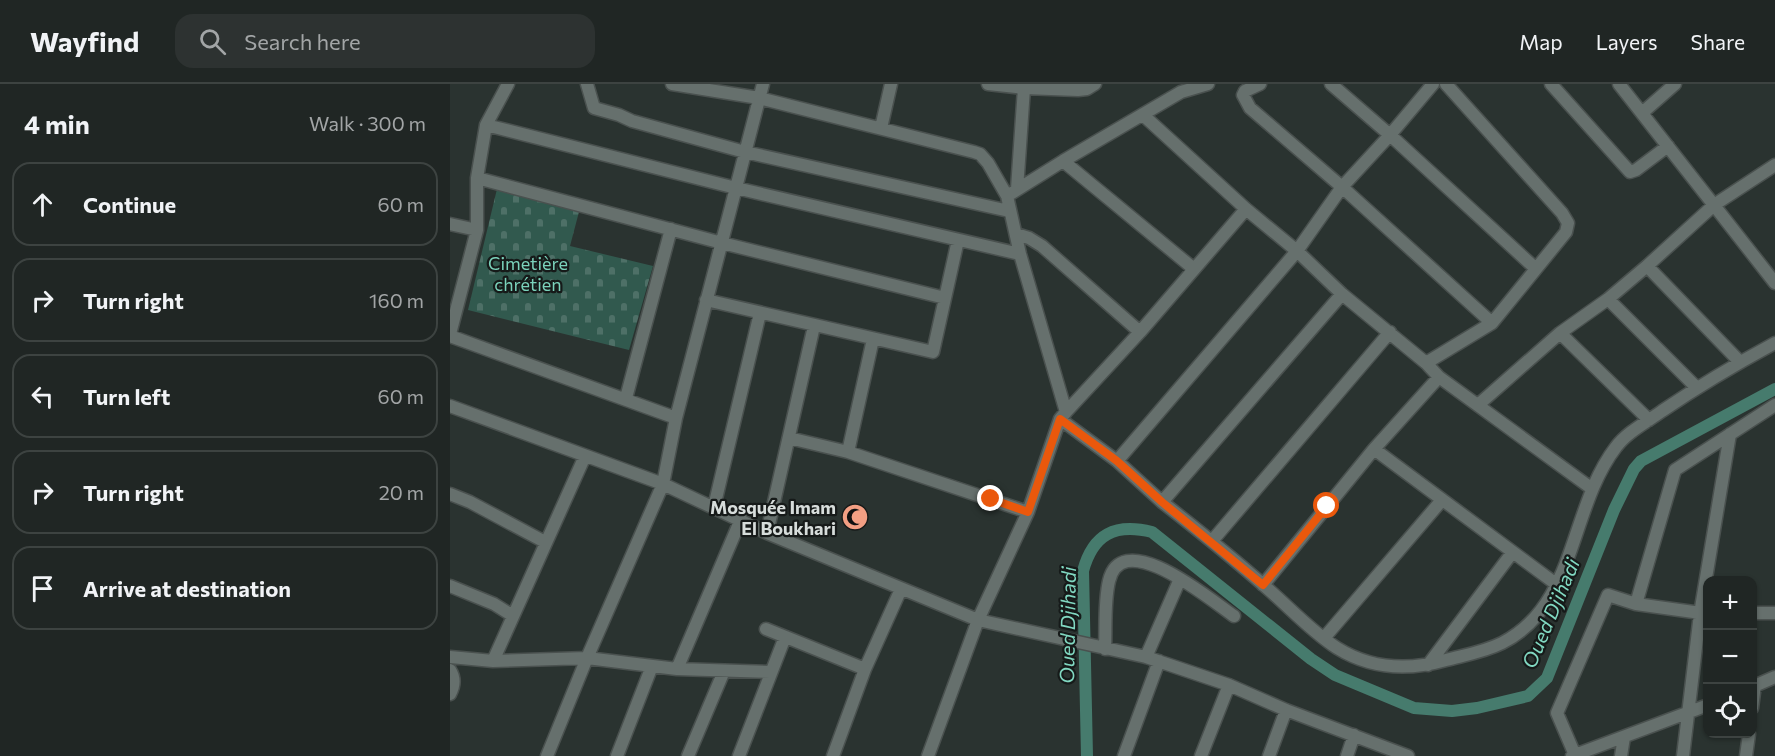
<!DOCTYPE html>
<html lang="en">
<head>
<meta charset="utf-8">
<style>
  body { margin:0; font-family:Commissioner,sans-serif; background:#2d3231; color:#f1f3f6 }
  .controls { position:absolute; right:18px; bottom:18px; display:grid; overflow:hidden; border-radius:12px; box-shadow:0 2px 4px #0004 }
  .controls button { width:54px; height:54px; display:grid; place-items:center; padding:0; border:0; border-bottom:2px solid #3d4341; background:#202624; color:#f1f3f6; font:30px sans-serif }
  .stop { position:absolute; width:18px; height:18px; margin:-14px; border:4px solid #ea580c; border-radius:50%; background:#fff }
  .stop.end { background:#ea580c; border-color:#fff; box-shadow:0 2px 6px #0008 }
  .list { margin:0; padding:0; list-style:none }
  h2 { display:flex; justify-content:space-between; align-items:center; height:78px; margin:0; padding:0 24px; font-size:26px }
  h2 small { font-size:20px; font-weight:400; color:#a2a5a6 }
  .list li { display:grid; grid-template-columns:39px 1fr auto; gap:18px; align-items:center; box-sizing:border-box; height:84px; margin:0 12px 12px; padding:0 12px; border:2px solid #3d4341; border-radius:18px }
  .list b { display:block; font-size:22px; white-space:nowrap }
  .list em { font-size:20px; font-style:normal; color:#a2a5a6 }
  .icon { flex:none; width:33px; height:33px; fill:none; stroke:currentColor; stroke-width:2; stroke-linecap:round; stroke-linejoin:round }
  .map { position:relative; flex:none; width:1325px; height:672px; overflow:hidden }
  header { display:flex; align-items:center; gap:36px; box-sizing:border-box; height:84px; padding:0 30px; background:#202624; border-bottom:2px solid #3d4341 }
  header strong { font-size:28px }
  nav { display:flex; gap:33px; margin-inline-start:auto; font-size:21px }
  .search { width:420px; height:54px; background:#2d3231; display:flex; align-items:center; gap:15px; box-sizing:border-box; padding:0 21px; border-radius:18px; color:#a2a5a6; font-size:22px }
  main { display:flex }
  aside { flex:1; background:#202624 }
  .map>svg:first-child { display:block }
</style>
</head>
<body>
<header>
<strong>Wayfind</strong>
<div class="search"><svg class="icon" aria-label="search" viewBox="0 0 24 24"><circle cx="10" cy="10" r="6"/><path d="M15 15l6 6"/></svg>Search here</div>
<nav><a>Map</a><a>Layers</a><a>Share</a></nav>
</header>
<main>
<aside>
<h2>4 min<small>Walk · 300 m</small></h2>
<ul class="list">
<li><svg class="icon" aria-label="ahead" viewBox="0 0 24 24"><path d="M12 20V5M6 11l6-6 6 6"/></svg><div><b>Continue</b></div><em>60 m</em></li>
<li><svg class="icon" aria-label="right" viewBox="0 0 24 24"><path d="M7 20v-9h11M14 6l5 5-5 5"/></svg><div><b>Turn right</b></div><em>160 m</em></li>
<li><svg class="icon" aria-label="left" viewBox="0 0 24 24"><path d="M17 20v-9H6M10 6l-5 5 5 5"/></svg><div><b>Turn left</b></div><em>60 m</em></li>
<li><svg class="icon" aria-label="right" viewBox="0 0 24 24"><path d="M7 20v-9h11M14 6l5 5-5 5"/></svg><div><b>Turn right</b></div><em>20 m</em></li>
<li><svg class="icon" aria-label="arrive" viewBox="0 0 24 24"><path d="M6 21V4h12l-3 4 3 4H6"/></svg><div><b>Arrive at destination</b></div></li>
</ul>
</aside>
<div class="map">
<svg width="1325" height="672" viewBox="0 0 1325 672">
  <defs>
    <pattern id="cemetery-stones" width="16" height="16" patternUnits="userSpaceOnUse" patternTransform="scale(1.5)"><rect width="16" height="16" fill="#31594e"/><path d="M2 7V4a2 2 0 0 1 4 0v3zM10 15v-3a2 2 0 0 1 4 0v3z" fill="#4e7067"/></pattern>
  </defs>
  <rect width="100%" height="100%" fill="#2a3330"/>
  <path fill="url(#cemetery-stones)" d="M47,105L130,124L120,162L203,182L179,266L18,226Z"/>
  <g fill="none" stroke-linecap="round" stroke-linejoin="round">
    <path stroke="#467b6d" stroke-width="12" d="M637,672L633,487C643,450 665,439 702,448L861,575L885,591L964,624L1002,627L1027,624L1078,612L1097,594L1164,426L1184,385L1191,377L1325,305"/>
    <defs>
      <path id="minor" d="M137,0L144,24L169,31L182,37L295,68L559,127
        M222,0L309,14L524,68L530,70L538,79L557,112L570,170L616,328L610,335L578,428L528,536L478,672
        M538,0L574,4L628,6L637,5L645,0
        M810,0L795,7L793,11L800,24L892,103L1042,239
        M881,0L940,51L1085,184
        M1101,0L1180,88L1186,86L1218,62
        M1169,0L1325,199
        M1192,29L1225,0
        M693,31L796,125L847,167L892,210L976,279L989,293L1141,404
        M36,41L286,104L570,170
        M431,44L441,0
        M613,77L744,185
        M27,94L272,159L495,214
        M567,105L574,4
        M557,112L613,77L731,8L758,0
        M0,140L27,146
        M566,150L579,154L592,162L690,248
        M1197,182L1290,278
        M1158,215L1247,304
        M256,216L483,268L508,156
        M1110,249L1199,336
        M0,250L27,146V94L36,41L58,0
        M0,252L226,334
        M976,279L1042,239L1116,148L1118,139L1112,129L996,0
        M176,314L221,145
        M1028,321L1110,249L1158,215L1197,182L1264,121L1325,81
        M0,322L213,400L317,449L528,536L696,573L779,601L836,626L958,672
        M616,328L690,248L796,125
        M610,335L667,377L712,418L892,210
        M339,354L398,368L423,255
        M924,365L1106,500
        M398,368L578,428
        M667,377L847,167L892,103L940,51L983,0
        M0,410L20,418L95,458
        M712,418C748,446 784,475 818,505C840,524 862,548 887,564C921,585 958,587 996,576C1015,571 1034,568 1052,559C1127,521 1119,424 1166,363C1177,348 1197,338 1212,327C1249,302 1286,280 1325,259
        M264,423L310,229
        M317,449L364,242
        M762,457L940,248
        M813,501L924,365L989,293
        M0,502L44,520L63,532
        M1302,529H1325
        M1258,530L1186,520L1225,386L1325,321
        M316,545L415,585
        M874,554L992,416
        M655,565C656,543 654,518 659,497C672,441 762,517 784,532
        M0,573L43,577L137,574L227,585L320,588
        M696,573L730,495
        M43,577L135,372
        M978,581L1062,469
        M227,585L291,435
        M0,586C5,594 5,601 0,610
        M1302,603L1325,593
        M1302,624L1305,601
        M1125,671L1107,629L1158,511L1186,520
        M97,672L137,574L213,400L226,334L313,0
        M167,672L202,582
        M238,672L274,587
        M289,672L335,553
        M383,672L415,585L451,505
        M674,672L709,577
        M751,672L779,601
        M819,672L836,626
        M897,672L904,651
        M1122,672L1258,621
        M1171,672L1174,653
        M1233,672L1250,530L1280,350
        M1296,672L1299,650"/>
    </defs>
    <use href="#minor" stroke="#4a514f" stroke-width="15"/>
    <use href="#minor" stroke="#66706d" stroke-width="12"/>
  </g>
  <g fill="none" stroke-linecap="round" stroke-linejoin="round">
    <path stroke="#ea580c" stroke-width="8" d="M541,415L578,428L610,335L667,377L712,418L813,501L877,422"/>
  </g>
  <defs>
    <symbol id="mosque-disc" viewBox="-11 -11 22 22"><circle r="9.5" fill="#f39f83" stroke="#161a19"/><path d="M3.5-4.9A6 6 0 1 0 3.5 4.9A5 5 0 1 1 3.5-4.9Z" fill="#111"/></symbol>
  </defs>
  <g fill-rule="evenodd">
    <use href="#mosque-disc" x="390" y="418" width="30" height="30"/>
  </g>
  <g text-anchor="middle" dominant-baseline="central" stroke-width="4.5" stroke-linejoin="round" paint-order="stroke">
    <g font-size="18" fill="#7bd2bb" stroke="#161a19">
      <text x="78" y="179">Cimetière<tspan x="78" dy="21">chrétien</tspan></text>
    </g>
    <g font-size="18" font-weight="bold" fill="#d7dddb" stroke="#161a19" text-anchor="end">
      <text x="386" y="423">Mosquée Imam<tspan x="386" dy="21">El Boukhari</tspan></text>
    </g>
    <g font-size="20" font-style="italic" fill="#81d8c1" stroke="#161a19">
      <text transform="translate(1100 529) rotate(-67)">Oued Djihadi</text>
      <text transform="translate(617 541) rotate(-89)">Oued Djihadi</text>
    </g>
  </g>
</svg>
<div class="controls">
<button>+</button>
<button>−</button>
<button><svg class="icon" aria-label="locate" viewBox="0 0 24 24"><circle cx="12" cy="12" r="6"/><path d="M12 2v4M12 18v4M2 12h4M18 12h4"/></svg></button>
</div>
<div class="stop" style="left:877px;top:422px"></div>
<div class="stop end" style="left:541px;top:415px"></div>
</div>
</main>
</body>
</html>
